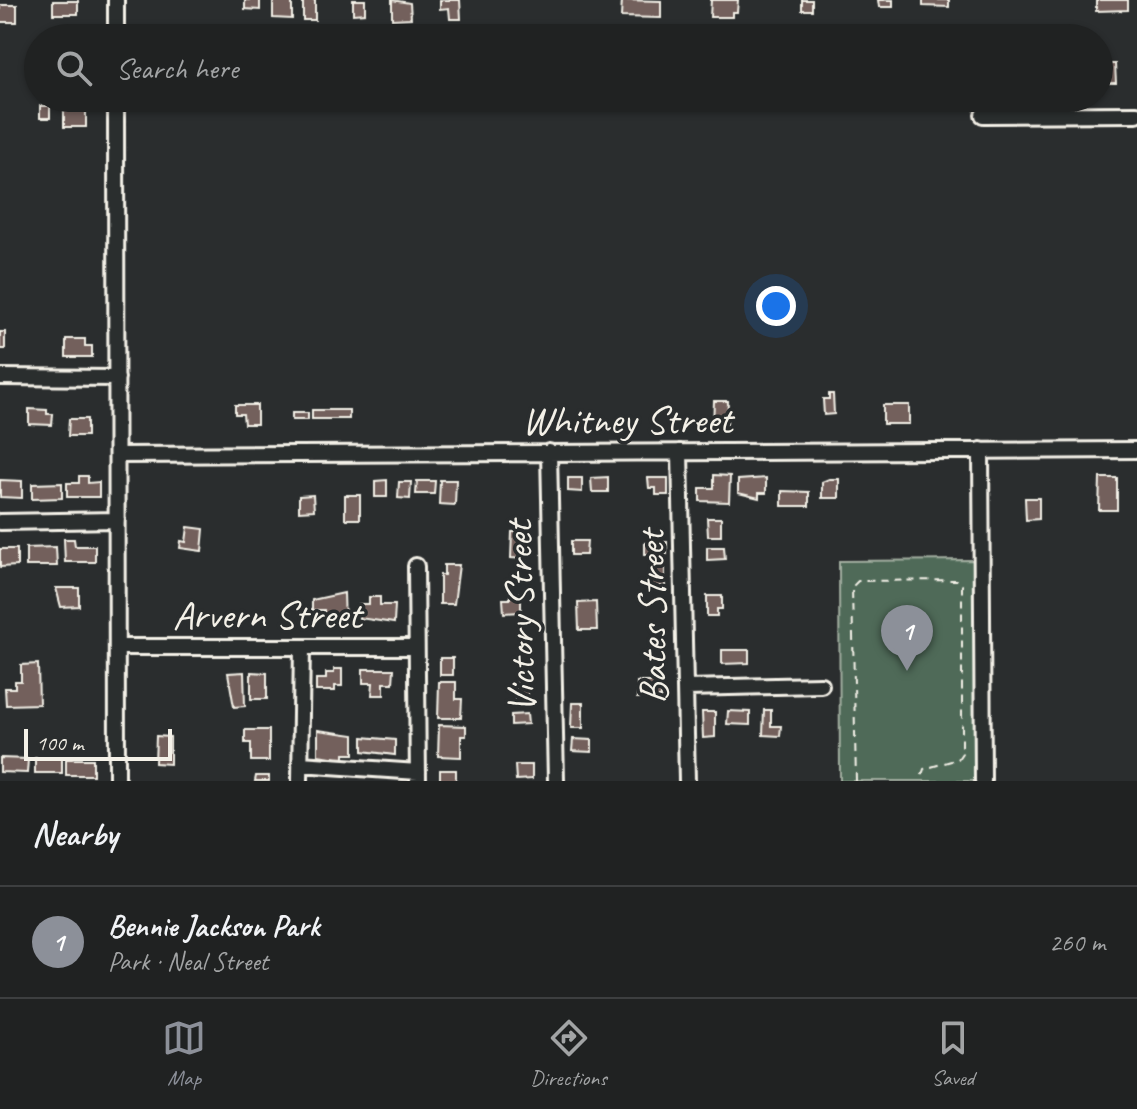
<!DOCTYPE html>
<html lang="en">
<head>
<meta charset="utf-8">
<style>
  body { margin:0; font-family:Caveat,sans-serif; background:#2d2f2f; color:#f1f3f6 }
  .scale { position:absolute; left:24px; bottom:20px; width:148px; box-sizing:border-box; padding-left:8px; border:4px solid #f4f1e8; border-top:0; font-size:22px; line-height:28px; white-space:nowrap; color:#f4f1e8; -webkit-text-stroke:6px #2a2d2e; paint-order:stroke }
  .you { position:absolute; left:776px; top:306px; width:28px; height:28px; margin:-20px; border:6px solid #fff; border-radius:50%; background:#1a73e8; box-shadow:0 0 0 12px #1a73e833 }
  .badge { display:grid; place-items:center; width:52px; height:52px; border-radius:50%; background:#8c9099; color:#fff; font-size:26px; font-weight:700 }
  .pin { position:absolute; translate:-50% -66px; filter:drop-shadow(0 2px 4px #0008) }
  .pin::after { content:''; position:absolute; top:42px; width:28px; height:24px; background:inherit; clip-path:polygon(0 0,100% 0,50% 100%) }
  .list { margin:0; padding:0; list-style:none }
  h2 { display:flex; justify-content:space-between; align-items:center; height:104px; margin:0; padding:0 32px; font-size:34px }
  h2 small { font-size:26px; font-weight:400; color:#a2a4a5 }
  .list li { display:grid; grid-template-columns:52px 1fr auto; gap:24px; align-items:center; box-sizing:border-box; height:112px; padding:0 32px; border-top:2px solid #3d3f40 }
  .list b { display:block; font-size:30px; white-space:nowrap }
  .list p { margin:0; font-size:26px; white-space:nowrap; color:#a2a4a5 }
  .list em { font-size:26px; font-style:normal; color:#a2a4a5 }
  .icon { flex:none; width:44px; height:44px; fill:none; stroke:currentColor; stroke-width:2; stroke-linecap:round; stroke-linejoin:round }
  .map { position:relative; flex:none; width:1137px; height:781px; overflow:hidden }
  .search { position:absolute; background:#202222; box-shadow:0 2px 6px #0004; left:24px; right:24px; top:24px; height:88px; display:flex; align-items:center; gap:20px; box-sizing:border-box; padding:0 28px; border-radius:44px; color:#a2a4a5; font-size:30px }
  .sheet { height:216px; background:#202222 }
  nav { display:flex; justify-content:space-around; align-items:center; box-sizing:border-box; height:112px; border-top:2px solid #3d3f40; background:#202222; font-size:22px; color:#a2a4a5 }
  nav a { display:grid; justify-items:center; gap:4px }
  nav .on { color:#8c9099 }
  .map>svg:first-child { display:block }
</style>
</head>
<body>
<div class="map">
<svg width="1137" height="781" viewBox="0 0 1137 781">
  <rect width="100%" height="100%" fill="#2a2d2e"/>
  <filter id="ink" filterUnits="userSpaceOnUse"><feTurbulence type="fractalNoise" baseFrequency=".0125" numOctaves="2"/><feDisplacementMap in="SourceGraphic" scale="16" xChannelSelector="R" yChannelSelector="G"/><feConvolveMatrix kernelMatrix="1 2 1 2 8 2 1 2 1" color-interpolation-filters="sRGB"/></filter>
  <g filter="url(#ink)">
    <path fill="#4f6a59" stroke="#a2aea0" stroke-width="2" d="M974,560L976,781H840L839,561Z"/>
    <path fill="#73605c" stroke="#f4f1e8" stroke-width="2" d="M245,0H260V10L245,9Z
      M273,0L292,1V19L273,18Z
      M303,0H315V20H303Z
      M353,0H365V13L353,14Z
      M392,0L410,3L411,18L392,19Z
      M440,0H460L461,19H450L449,8L440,9Z
      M622,0L661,1V18L621,17Z
      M711,0H738L737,12H732V17H710Z
      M802,0H812V10H802Z
      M878,0H893V7H879Z
      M923,0H949V7L923,6Z
      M1096,0H1128V10L1096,11Z
      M53,1H78V14H53Z
      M0,5H17V22H0Z
      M1099,60H1103V64H1115L1116,83H1099Z
      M40,106H50V118H40Z
      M64,111H86V127H64Z
      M0,332H5V349H0Z
      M66,339H85V346H92V357H66Z
      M829,394H833L834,414L824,415L823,399H829Z
      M714,401H728L727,425H713Z
      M235,405H257V424H244L243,414H235Z
      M883,405H909V424H883Z
      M29,409L47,410V414H53L52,425L29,424Z
      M312,410H349V419H312Z
      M292,413H308V420H292Z
      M69,419H87V436H68Z
      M714,475L730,476L729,502L700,501V488H714Z
      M79,476H88V483L99,482V497H67V483H79Z
      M608,477V492H592L591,478Z
      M568,478H582V492L568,491Z
      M648,478H668V495H656V488H649Z
      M766,478V493H759V498L738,493V480Z
      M1100,478H1117V510H1099Z
      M829,479H839V498H822V482Z
      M0,480L22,481V498L0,497Z
      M387,480V497H375V481Z
      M440,480H456L455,505L439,504Z
      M417,481H435L434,494H416Z
      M399,482H411L410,499L398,498Z
      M62,483V498L32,499V484Z
      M782,491L809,492V506H782Z
      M313,495L314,510L299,511V496Z
      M345,495H360V519H345Z
      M1025,498H1039V519L1026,520Z
      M707,518H721V536H708Z
      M188,527L204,529L202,551L180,548L181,541L186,542Z
      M512,532H526V559L511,558Z
      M64,539H74L75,546H95V562H65Z
      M571,541H587L586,555H571Z
      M667,542V554H645V543Z
      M56,547L57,566H26V548Z
      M707,547H724L725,559L707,560Z
      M0,549H17V566L0,567Z
      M444,565H459L454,604H440V575H444Z
      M656,566H665V586L651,587V572H656Z
      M56,588H79V606L61,607Z
      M344,593L345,623H324V610H312V600Z
      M510,593H521V612L504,613L503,599H510Z
      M707,596H722V609H717V616H707Z
      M369,597H380V605H395L394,623L359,618V604H369Z
      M596,602L597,630H579L578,603Z
      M722,650H749V663L722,664Z
      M440,658H453V675H440Z
      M38,664L39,704L6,705L5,688H15V681H21V665Z
      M334,669H342V686H335V691H316V679H326V673H334Z
      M363,669H394L393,683H384V695H372L373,683H363Z
      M244,672L245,706L234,707L228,673Z
      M251,672L267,673V699H251Z
      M516,679H528V699H515Z
      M439,682H456V699H462L461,718H438Z
      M637,682H661V698H637Z
      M572,703H583V728H571Z
      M764,710H771V726H781L780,736L763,735Z
      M728,711L750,712V725L727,724Z
      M702,712H715V737L703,738Z
      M527,714L528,724L511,725V715Z
      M439,725L466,726V736H461V757L438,756Z
      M245,730H269V761H251V743H245Z
      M318,730L354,735V754H344V759L318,755Z
      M156,736L170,737V764L155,763Z
      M363,737L395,740V755L363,751Z
      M573,739L592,740V752L572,751Z
      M0,758L28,759L27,773L0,772Z
      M35,758H62V773H35Z
      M66,759H93V775H66Z
      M515,765H532V779L516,780Z
      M440,770H456V781H440Z
      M256,776H269V781H255Z"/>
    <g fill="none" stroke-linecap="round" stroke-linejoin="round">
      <defs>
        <path id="minor" d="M116,0V38
          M116,98L117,781
          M983,115L1137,114
          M0,377L117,378
          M981,450L983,781
          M549,452L556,781
          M680,452L687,781
          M117,455L1137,450
          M0,522L117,520
          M416,566L418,781
          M117,647H416
          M686,688L821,685
          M300,764L418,772
          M300,781L302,647"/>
      </defs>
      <use href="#minor" stroke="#f4f1e8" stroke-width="20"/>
      <path stroke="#f4f1e8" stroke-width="2" stroke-dasharray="8 6" stroke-linecap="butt" d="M856,781L852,587L858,581L957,580L962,585V753L958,759L924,769L920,781"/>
      <use href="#minor" stroke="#2a2d2e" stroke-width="14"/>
    </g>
  </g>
  <g text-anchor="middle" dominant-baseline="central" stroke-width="7" stroke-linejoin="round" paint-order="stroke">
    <g font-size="40" fill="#f4f1e8" stroke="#2a2d2e">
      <text x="627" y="420">Whitney Street</text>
      <text x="267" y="615">Arvern Street</text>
      <text transform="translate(520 617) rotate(-91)">Victory Street</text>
      <text transform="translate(652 617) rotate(-91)">Bates Street</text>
    </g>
  </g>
</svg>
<div class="scale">100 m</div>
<div class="you"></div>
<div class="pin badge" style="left:907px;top:671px">1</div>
<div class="search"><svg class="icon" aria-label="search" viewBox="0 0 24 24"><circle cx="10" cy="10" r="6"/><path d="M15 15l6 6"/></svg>Search here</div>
</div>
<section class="sheet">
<h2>Nearby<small></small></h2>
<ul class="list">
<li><span class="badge">1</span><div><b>Bennie Jackson Park</b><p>Park · Neal Street</p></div><em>260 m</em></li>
</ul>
</section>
<nav>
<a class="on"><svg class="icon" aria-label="map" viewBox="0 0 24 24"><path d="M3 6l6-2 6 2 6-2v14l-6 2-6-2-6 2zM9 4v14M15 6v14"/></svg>Map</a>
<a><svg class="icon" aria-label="directions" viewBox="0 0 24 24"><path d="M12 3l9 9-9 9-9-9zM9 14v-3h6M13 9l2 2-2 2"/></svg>Directions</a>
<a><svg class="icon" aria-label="saved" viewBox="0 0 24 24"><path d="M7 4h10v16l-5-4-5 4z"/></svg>Saved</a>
</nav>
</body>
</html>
